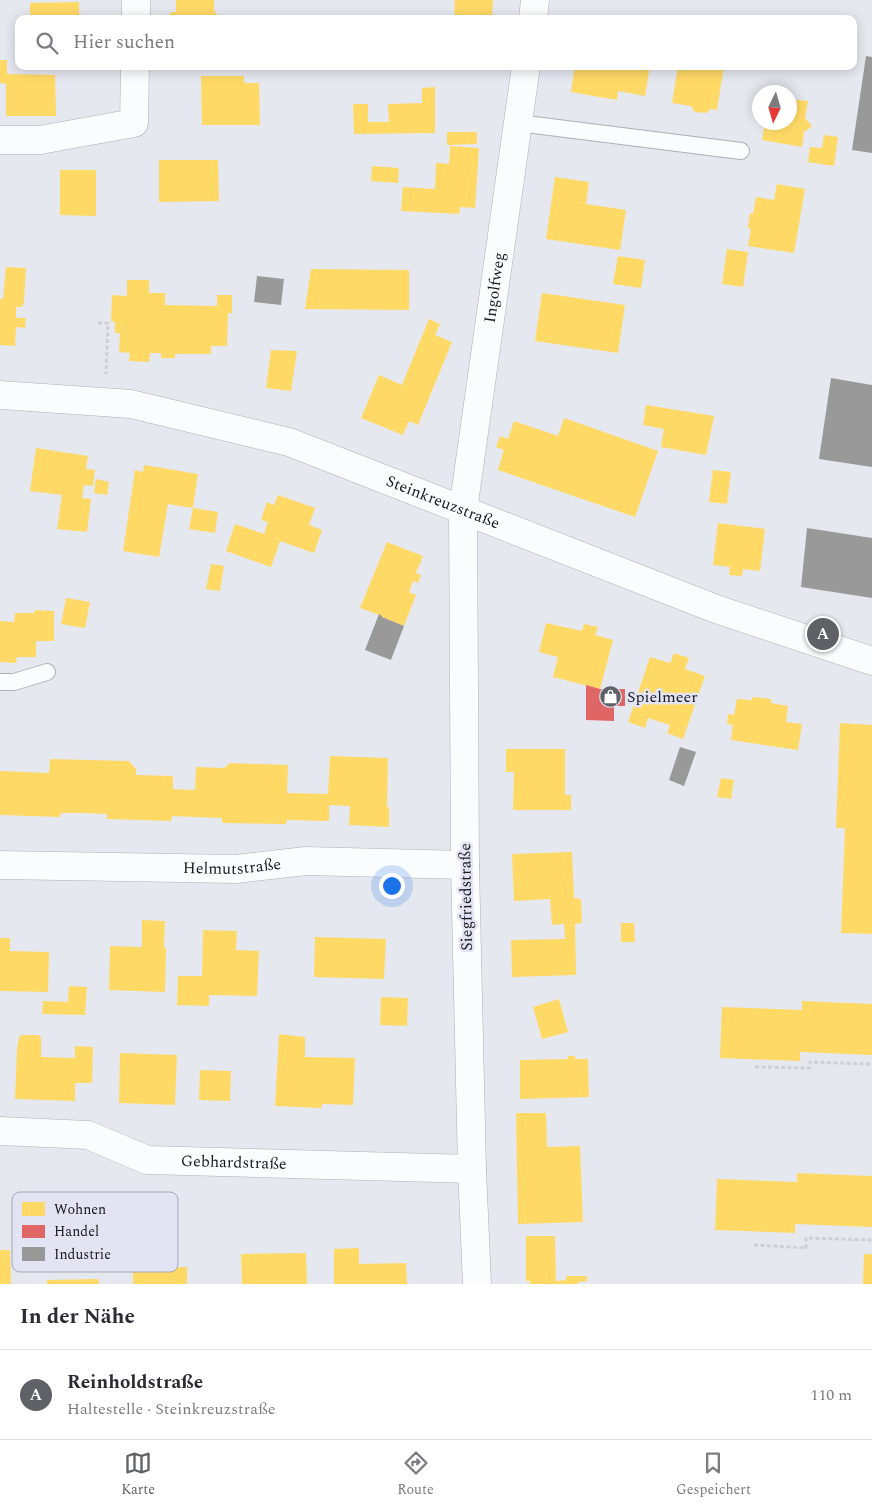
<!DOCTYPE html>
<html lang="de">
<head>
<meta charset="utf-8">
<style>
  body { margin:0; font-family:Spectral,serif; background:#f2f2f3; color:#2b2b33 }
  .compass { position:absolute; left:752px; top:85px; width:45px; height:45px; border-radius:50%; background:#fff; box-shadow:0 2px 12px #0003; rotate:185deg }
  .you { position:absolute; left:391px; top:885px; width:18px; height:18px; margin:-12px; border:4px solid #fff; border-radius:50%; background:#1a73e8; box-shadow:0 0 0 8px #1a73e833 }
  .badge { display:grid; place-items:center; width:32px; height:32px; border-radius:50%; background:#606167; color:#fff; font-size:16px; font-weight:700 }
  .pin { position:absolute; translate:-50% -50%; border:2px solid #fff; box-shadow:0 1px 5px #0006 }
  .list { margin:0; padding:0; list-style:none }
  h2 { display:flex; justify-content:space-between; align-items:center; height:65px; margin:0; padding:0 20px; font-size:21px }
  h2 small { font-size:16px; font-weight:400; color:#7c7c81 }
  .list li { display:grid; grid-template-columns:32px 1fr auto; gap:15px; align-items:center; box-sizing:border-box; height:90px; padding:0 20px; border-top:1px solid #e1e1e2 }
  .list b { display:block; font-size:19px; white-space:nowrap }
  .list p { margin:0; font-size:16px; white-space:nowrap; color:#7c7c81 }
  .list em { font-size:16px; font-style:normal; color:#7c7c81 }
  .icon { flex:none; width:28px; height:28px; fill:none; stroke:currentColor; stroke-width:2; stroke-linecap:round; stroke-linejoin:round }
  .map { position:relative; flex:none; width:872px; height:1284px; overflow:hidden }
  .search { position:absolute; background:#fff; box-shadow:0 2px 12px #0003; left:15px; right:15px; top:15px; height:55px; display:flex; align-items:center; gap:12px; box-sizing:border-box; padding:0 18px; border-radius:10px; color:#7c7c81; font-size:19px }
  .sheet { height:155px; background:#fff }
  nav { display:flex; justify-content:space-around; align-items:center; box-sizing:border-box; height:70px; border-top:1px solid #e1e1e2; background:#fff; font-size:14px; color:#7c7c81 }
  nav a { display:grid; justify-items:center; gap:2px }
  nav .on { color:#606167 }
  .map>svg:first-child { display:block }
</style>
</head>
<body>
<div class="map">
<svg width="872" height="1284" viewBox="0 0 872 1284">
  <rect width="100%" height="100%" fill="#e6e8f0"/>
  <path fill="#ffd966" d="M176,0H214V11L216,12L217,19H170V12H176Z
    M455,0H493L492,19H454Z
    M79,2V19H30V3Z
    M423,16L438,17V19H423Z
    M0,60H7V74L55,75L56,116H6V84L0,83Z
    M575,66H650L645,96L618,91L617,100L571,92Z
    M678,66H724L717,110L711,109L706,113L695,112L691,106L672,103Z
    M201,76H244V83H259L260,125H202Z
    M435,87V133L354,134L353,104H368V122H389L388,104L422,103V88Z
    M790,99L808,101L805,118L812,126L804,132L802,147L762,140L765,122H790Z
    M447,132H477V144L447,145Z
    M824,135L838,137L834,166L808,162L810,147L822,148Z
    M450,146L479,148L475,208L460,207L459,214L401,211L403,187L435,189L436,163L449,164Z
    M159,160H218L219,201L159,202Z
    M372,166L399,168L398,183L371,181Z
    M60,170H96V216L60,215Z
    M555,177L589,182L586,204L626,210L620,250L546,239Z
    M777,184L805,189L794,253L748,246L751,229L748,228L750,213L753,214L756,197L774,200Z
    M727,249L748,252L743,287L722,284Z
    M618,256L645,260L641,288L613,284Z
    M6,267L26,268L24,302L22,307H16V318H26L25,328L16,327L15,346L0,345V299H3Z
    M311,269L409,270V310L305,309Z
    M127,280H149V293H165V305L217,306V295H232V313H228L227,346H211V354H175V358H161V353H150L149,362L129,361L130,353L119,352L120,333H115V322L111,321L112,295L127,296Z
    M542,293L625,305L618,353L535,341Z
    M429,319L440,324L435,335L452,342L418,425L409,421L403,435L361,418L379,375L402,385Z
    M271,350L297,351L291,391L266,388Z
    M646,405L714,416L706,455L661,447L664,429L643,425Z
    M564,418L658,451L635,517L498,470L504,450L496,447L500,436L508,439L514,421L558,436Z
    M36,448L88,456L86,469L95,470L93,486L84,485L82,498L91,499L87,532L57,529L62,495L30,491Z
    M144,465L198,474L193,508L168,504L159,557L123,551L135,470L143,472Z
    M713,470L731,472L727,504L709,502Z
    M96,479L109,482L107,495L94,493Z
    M278,495L315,508L309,525L322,530L314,553L280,541L271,567L226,551L235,524L264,534L268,522L261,520L267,502L274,505Z
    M193,508L218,512L215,533L189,529Z
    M718,523L765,529L760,571L743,569L742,576L729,575L730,567L713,565Z
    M387,542L423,556L416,573L421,575L418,583L413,581L409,592L416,595L404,626L382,617V616L360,608Z
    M211,564L224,566L220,591L206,589Z
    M66,598L90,602L85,628L61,624Z
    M35,610L54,611V641H36V657H17L16,663L0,662V621L14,622L15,613H34Z
    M546,623L582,631L584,624L598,627L595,635L613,640L600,689L553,677L558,657L539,652Z
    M674,653L689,658L685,669L705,676L683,739L667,733L670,725L648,718L645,728L628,722L650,657L670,663Z
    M752,697L771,699V703L788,706L786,722L802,724L798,750L731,740L733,725L727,724L728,714L734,715L737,699L752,700Z
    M840,723L872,725V934L841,933L845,828H836Z
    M506,749H565V795H571V810H513L514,772H506Z
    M330,756L388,758L387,807H389V827L349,825L350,806L329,805V821L287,820L286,824L222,823V818L194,817L172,816L171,821L107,819V814L83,813H61L60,817L0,815V771L49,773L50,759L129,761L136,769V775L173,776V789L195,790L196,767L224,768L230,763L288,765L287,793L328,794Z
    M721,778L734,780L731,799L717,797Z
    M572,852L574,898L581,899L582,923L575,924L576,975L512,977L511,940L565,939L564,924L552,925L550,899L514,901L512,854Z
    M142,920L165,921L164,947L166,948L165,992L109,990L110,946L142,947Z
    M621,923H634L635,942H621Z
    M203,930L237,931L236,950L259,951L257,996L209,995V1006L177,1005L178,976H202Z
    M315,937L386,939L384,979L314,977Z
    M0,938H10V951L49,952L48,992L0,991Z
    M69,986L87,987L85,1015L42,1014L43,1001L68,1002Z
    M381,997L408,998L407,1026L380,1025Z
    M559,999L568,1032L542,1039L533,1007Z
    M802,1001L872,1004V1055L800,1052V1061L720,1058L722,1007L802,1010Z
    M279,1034L305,1037V1057L355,1058L353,1105L322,1104V1108L275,1106Z
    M21,1035H39L41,1038V1057L75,1058V1046L93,1047L92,1083H75V1101L15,1099L17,1049L19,1038Z
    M120,1053L177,1055L175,1105L119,1103Z
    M568,1056H575V1059H588L589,1097L520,1099V1060L568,1059Z
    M200,1070L231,1071L230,1101L199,1100Z
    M516,1113H546L547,1147L580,1146L583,1222L518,1224Z
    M797,1173L872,1176V1227L795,1224V1233L715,1230L717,1179L797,1182Z
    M526,1236H555L556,1281L566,1280V1276H587V1281L578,1282V1284H530V1281H526Z
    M359,1248V1264L406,1263L407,1284H334V1249Z
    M0,1250H10L11,1284H0Z
    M306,1253L307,1284H242L241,1254Z
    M864,1254H872V1284H863Z
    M187,1267V1284H133V1268Z
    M98,1279L99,1284H47V1280Z"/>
  <path fill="#e06666" d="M586,685L600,689H625V706H614V721L586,720Z"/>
  <path fill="#999" d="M866,56L872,57V153L852,150Z
    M257,276L284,279L281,305L254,302Z
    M831,378L872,385V467L819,459Z
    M807,528L872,538V598L801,587Z
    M379,614L382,616V617L404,626L391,660L365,650Z
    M680,747L696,752L684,786L669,780Z"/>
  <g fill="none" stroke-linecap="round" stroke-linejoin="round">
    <defs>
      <path id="lane" d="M518,123L741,151
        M0,682H14L47,672"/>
      <g id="street">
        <path d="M136,19V0"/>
        <path d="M533,19L535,0"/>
        <path d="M0,140H40L134,123L135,66"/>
        <path id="s1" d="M0,395L131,404L289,442L716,609L872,661"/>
        <path id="s2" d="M0,865L236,869L306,861L465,865"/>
        <path id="s3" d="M0,1131L88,1135L147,1160L472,1169"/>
        <path id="s4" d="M477,1284L472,1169L465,865L463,510L526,66"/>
      </g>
    </defs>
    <use href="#lane" stroke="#aeafb5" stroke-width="18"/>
    <use href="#street" stroke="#aeafb5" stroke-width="29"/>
    <path stroke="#d0d0d3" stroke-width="3" stroke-dasharray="4 2.5" stroke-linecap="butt" d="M98,323H108L106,374
      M755,1067L810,1068V1062L872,1064
      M754,1245L806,1248V1238L872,1240"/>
    <use href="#lane" stroke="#fbfcfd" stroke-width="16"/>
    <use href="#street" stroke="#fbfcfd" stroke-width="28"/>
  </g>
  <defs>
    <symbol id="shop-disc" viewBox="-11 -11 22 22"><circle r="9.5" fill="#606167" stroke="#e3e4f3"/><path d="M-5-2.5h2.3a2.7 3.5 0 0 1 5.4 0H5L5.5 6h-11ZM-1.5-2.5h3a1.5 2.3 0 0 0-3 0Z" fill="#fff"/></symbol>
  </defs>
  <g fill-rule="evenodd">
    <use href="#shop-disc" x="598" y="684" width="25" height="25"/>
  </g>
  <g text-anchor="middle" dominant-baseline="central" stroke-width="5" stroke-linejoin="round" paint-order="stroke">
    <g font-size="16" fill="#18181d" stroke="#e3e4f3">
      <text stroke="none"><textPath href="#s4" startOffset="999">Ingolfweg</textPath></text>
      <text stroke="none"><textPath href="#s1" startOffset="459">Steinkreuzstraße</textPath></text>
      <text stroke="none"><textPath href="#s2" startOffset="232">Helmutstraße</textPath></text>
      <text transform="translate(466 897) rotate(-91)">Siegfriedstraße</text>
      <text stroke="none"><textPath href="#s3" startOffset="239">Gebhardstraße</textPath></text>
    </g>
    <g font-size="16" fill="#18181d" stroke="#e3e4f3" text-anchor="start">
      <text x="627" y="697">Spielmeer</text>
    </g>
  </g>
  <rect x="12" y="1192" width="166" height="80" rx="8" fill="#e3e4f3" stroke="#a6a7b3" stroke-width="1"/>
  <rect x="22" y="1202" width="23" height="14" fill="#ffd966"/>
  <rect x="22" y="1225" width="23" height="13" fill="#e06666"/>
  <rect x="22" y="1247" width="23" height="14" fill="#999"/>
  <g font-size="14" fill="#18181d">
    <text x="54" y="1214">Wohnen</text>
    <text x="54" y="1236">Handel</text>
    <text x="54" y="1259">Industrie</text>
  </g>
</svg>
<svg class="compass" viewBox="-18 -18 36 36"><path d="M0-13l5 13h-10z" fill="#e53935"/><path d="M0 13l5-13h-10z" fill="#7c7c81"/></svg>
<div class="you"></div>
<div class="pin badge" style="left:823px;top:634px">A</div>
<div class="search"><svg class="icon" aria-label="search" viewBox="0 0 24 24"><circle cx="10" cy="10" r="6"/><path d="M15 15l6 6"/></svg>Hier suchen</div>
</div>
<section class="sheet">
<h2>In der Nähe<small></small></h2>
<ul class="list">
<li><span class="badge">A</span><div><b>Reinholdstraße</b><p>Haltestelle · Steinkreuzstraße</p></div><em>110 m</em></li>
</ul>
</section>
<nav>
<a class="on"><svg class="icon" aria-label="map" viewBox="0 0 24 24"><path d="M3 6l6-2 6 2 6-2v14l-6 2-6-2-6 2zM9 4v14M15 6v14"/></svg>Karte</a>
<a><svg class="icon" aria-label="directions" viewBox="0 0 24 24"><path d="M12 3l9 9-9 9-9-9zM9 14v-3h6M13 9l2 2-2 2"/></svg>Route</a>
<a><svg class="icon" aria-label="saved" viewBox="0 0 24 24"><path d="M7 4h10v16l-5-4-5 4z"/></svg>Gespeichert</a>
</nav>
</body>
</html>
